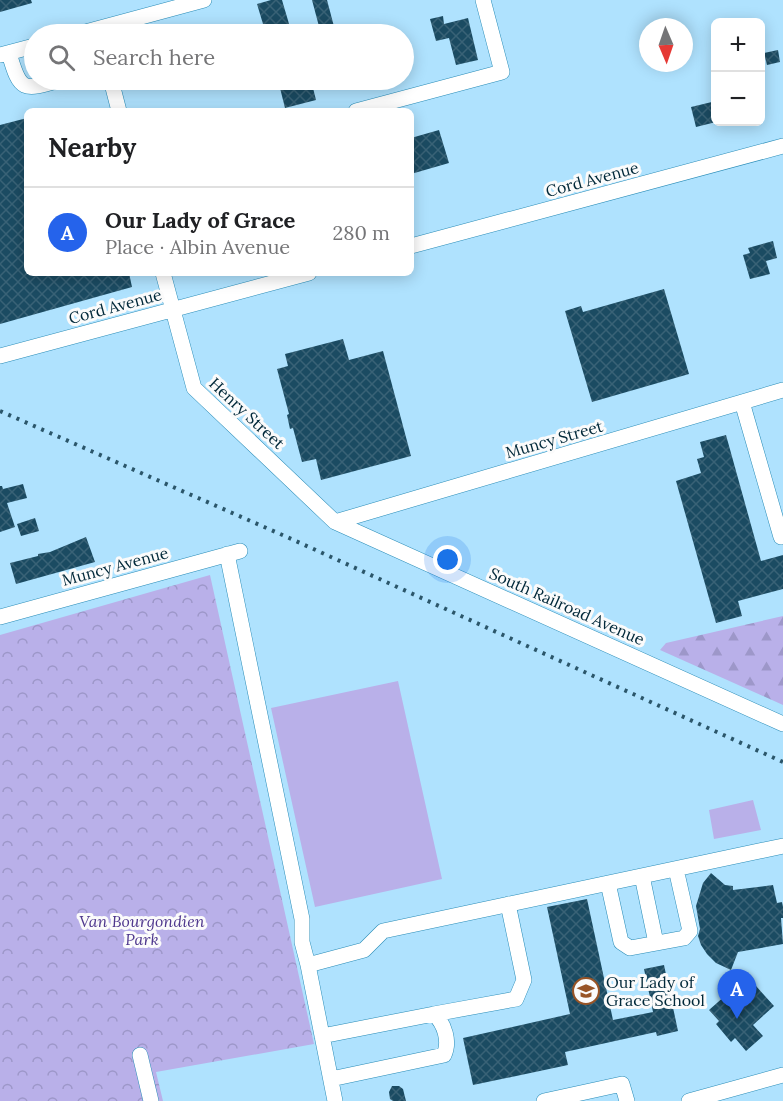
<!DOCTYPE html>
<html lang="en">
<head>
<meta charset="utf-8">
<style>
  body { margin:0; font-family:Lora,serif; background:#f2f2f2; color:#202124 }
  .controls { position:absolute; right:18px; top:18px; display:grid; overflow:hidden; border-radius:9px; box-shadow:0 3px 15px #0003 }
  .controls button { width:54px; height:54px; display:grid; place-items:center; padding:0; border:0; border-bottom:2px solid #e0e0e0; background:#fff; color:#202124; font:30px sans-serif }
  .compass { position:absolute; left:639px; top:18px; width:54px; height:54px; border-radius:50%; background:#fff; box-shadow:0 3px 15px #0003; rotate:178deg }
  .you { position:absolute; left:448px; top:560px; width:21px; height:21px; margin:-15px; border:4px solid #fff; border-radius:50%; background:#1a73e8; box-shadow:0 0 0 9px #1a73e833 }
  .badge { display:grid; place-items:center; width:39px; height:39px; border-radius:50%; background:#2563eb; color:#fff; font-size:20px; font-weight:700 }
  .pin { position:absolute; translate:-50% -50px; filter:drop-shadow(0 2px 3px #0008) }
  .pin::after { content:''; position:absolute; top:32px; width:21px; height:18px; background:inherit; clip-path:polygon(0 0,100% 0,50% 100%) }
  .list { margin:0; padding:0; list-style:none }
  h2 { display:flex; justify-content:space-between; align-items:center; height:78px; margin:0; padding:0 24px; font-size:26px }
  h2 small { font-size:20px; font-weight:400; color:#757577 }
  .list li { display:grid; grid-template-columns:39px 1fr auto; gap:18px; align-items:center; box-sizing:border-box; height:90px; padding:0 24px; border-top:2px solid #e0e0e0 }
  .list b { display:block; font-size:22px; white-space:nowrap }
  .list p { margin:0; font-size:20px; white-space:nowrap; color:#757577 }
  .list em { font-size:20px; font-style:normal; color:#757577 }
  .icon { flex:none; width:33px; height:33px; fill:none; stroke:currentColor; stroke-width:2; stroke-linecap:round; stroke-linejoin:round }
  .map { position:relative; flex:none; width:783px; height:1101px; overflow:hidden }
  .search { position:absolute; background:#fff; box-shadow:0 3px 15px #0003; left:24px; top:24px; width:390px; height:66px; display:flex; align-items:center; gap:15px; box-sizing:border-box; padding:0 21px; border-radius:33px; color:#757577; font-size:22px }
  .panel { position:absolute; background:#fff; box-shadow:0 3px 15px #0003; left:24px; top:108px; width:390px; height:168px; border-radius:9px }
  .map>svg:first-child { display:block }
</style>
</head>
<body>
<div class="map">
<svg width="783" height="1101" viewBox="0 0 783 1101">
  <defs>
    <pattern id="forest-firs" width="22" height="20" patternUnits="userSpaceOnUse" patternTransform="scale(1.5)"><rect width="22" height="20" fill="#b9b0e9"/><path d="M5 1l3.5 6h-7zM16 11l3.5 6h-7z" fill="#9d97c9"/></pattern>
    <pattern id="park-crowns" width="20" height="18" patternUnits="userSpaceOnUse" patternTransform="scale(1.5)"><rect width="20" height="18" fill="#b9b0e9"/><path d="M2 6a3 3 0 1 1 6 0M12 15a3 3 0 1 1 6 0" fill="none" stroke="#9d97c9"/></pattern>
    <pattern id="building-cross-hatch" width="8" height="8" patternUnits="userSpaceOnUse" patternTransform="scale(1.5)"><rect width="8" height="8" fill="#1b4b62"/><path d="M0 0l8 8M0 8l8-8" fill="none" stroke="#396276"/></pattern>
  </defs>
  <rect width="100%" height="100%" fill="#afe2fe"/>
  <path fill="#b9b0e9" d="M398,681L442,879L315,907L271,708Z
    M753,800L761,830L714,839L709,810Z"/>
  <path fill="url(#forest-firs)" d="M783,616V705L660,650L666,643Z"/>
  <path fill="url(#park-crowns)" d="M210,575L314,1044L156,1072L163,1101H0V635Z"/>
  <path fill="url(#building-cross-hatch)" d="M0,0H31L32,3L0,12Z
    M271,0H282L292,34H266L257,4Z
    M312,0H327L336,34H321Z
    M443,16L444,24L468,18L478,60L456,65L449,38L436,41L430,19Z
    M778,50L780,62L767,65L764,53Z
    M278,80H311L316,100L285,108Z
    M716,101V122L696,127L691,107Z
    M27,118V273H129L132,287L0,324V125Z
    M439,130L449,163L411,174V138Z
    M773,241L777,258L766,261L770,274L750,279L743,255L750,253L748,248Z
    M664,289L689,374L592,402L565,311L581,306L583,312Z
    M343,339L349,360L383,351L411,456L321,480L316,459L302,462L293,428L290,429L287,415L289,414L277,369L288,366L285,354Z
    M726,435L761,561L783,555V589L738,601L742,616L716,623L676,481L701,473L697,459L704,457L700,442Z
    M23,484L27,498L7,503L15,527L0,532V486H2L3,489Z
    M35,518L39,531L21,536L17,524Z
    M86,537L95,562L16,584L10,563L38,556V554L50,552Z
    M711,873L725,885L733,886V890L773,885L777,903L782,902L783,907V918H781L783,944L738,952L731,970L716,963L707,954L701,945L698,936L700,929L696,906L703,883Z
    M587,899L613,1020L653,1012L644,969L664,965L678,1031L657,1036L656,1032L565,1052L568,1065L473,1085L463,1038L570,1014L547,907Z
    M756,986L774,1006L753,1025L763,1036L746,1051L735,1038L731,1042L716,1024L719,1021L709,1010L726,995L734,1005Z
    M392,1086H399L403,1089L406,1101H393L390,1099L389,1092Z"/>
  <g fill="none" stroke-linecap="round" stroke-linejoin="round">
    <defs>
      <path id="minor" d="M78,34L204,0
        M9,53C20,92 23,91 60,80
        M0,55L34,46
        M111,80L119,111
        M356,111L502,72L483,0
        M411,246L783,146
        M163,273L194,388L335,522L783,724
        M0,356L309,273
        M742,402L781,537
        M335,522L783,390
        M227,554L302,919V942L308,965
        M0,617L240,551
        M642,876L656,943
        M608,883L621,942L630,948L684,938L690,931L676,869
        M434,1014L516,999L524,980L508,904
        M322,1036L434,1014C445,1024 450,1042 444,1055L331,1079
        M140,1055L151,1101
        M335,1101L308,965L364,950L383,931L783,846
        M544,1101L622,1084L627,1101
        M689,1101L783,1075"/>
    </defs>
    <use href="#minor" stroke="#298cb7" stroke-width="16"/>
    <use href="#minor" stroke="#fff" stroke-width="15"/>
    <path stroke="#2b566a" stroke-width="4" stroke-dasharray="3 6" stroke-linecap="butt" d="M0,411L287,537L783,762"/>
  </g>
  <defs>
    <symbol id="school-ring" viewBox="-11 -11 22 22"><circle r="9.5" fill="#fbfbfb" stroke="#985426" stroke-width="1.5"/><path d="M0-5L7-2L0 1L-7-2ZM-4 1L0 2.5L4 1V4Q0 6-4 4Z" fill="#985426"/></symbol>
  </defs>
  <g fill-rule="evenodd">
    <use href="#school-ring" x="571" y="976" width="30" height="30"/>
  </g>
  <g text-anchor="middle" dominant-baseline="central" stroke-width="6" stroke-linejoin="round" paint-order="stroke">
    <g font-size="16" fill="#002839" stroke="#fbfbfb">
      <text transform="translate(592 179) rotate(-15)">Cord Avenue</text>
      <text transform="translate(115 306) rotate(-15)">Cord Avenue</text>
      <text transform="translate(247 413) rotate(43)">Henry Street</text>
      <text transform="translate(554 439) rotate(-16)">Muncy Street</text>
      <text transform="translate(115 566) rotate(-15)">Muncy Avenue</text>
      <text transform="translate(567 606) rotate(24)">South Railroad Avenue</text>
    </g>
    <g font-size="16" font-style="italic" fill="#4e378d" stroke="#fbfbfb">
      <text x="142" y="921">Van Bourgondien<tspan x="142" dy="18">Park</tspan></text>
    </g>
    <g font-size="16" fill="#002839" stroke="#fbfbfb" text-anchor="start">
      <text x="606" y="982">Our Lady of<tspan x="606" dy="18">Grace School</tspan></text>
    </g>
  </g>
</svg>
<div class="controls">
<button>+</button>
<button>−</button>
</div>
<svg class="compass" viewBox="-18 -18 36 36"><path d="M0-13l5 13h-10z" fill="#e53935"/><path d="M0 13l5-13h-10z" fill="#757577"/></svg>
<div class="you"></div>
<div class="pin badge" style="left:737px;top:1019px">A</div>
<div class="search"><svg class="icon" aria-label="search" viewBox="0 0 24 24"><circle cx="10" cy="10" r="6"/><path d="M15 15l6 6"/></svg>Search here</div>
<section class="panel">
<h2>Nearby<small></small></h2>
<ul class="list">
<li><span class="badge">A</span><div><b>Our Lady of Grace</b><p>Place · Albin Avenue</p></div><em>280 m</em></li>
</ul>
</section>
</div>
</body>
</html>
